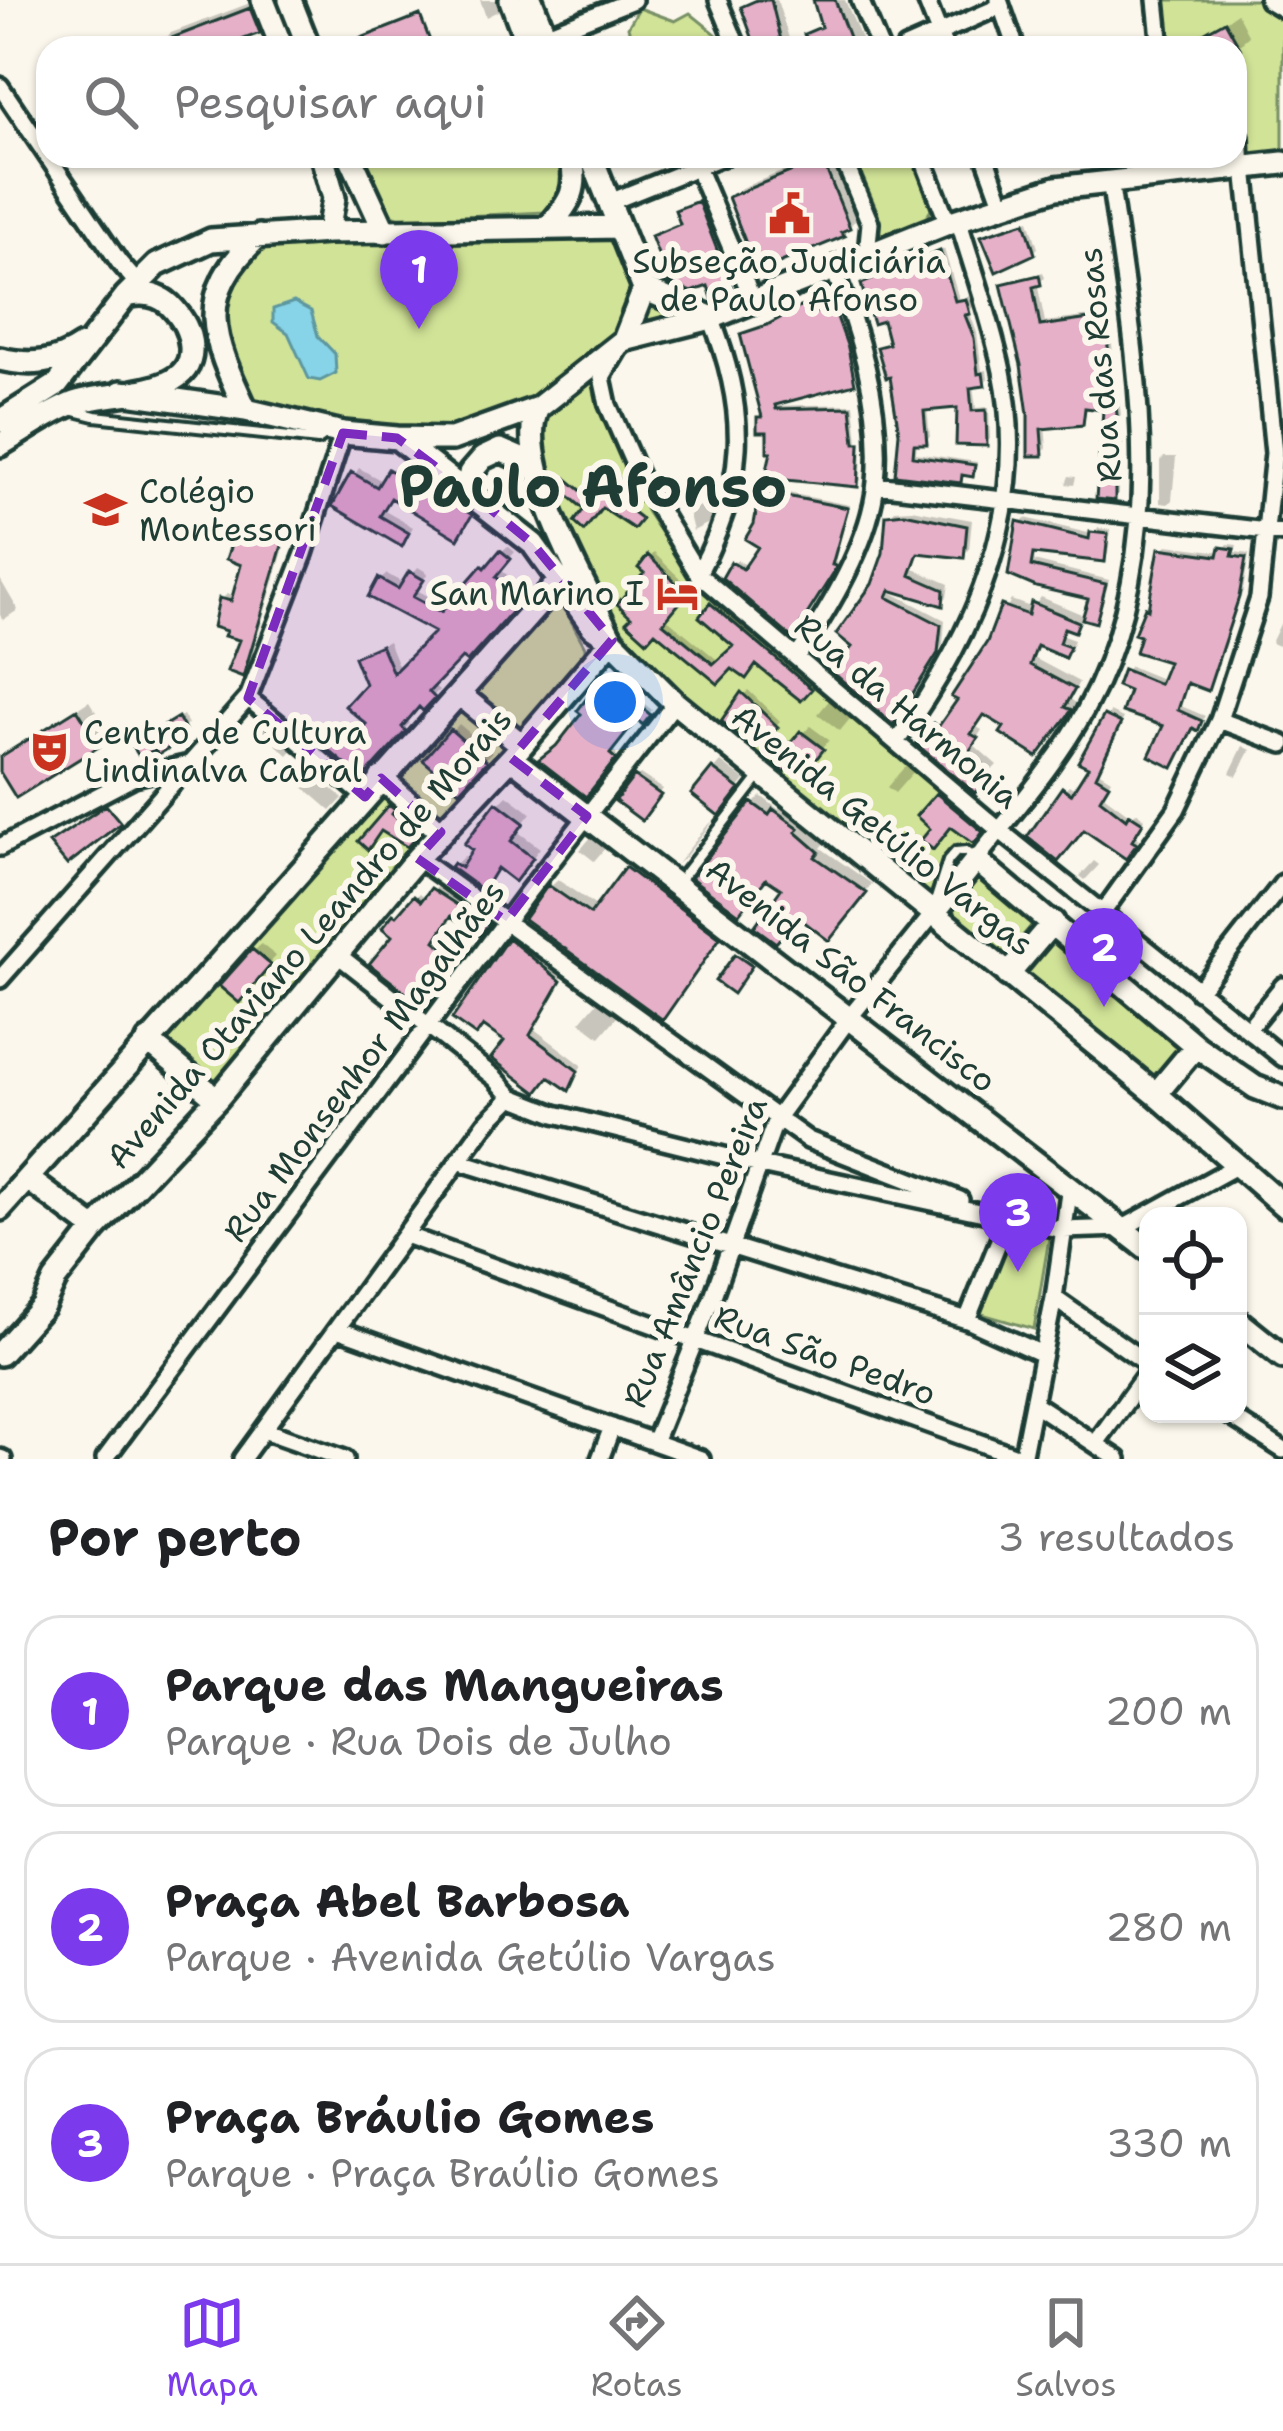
<!DOCTYPE html>
<html lang="pt">
<head>
<meta charset="utf-8">
<style>
  body { margin:0; font-family:"Shantell Sans",sans-serif; background:#f6f6f6; color:#202124 }
  .controls { position:absolute; right:36px; bottom:36px; display:grid; overflow:hidden; border-radius:24px; box-shadow:0 3px 9px #0004 }
  .controls button { width:108px; height:108px; display:grid; place-items:center; padding:0; border:0; border-bottom:3px solid #e0e0e0; background:#fff; color:#202124; font:60px sans-serif }
  .you { position:absolute; left:615px; top:702px; width:42px; height:42px; margin:-30px; border:9px solid #fff; border-radius:50%; background:#1a73e8; box-shadow:0 0 0 18px #1a73e833 }
  .badge { display:grid; place-items:center; width:78px; height:78px; border-radius:50%; background:#7c3aed; color:#fff; font-size:39px; font-weight:700 }
  .pin { position:absolute; translate:-50% -99px; filter:drop-shadow(0 3px 6px #0008) }
  .pin::after { content:''; position:absolute; top:63px; width:42px; height:36px; background:inherit; clip-path:polygon(0 0,100% 0,50% 100%) }
  .list { margin:0; padding:0; list-style:none }
  h2 { display:flex; justify-content:space-between; align-items:center; height:156px; margin:0; padding:0 48px; font-size:51px }
  h2 small { font-size:39px; font-weight:400; color:#757577 }
  .list li { display:grid; grid-template-columns:78px 1fr auto; gap:36px; align-items:center; box-sizing:border-box; height:192px; margin:0 24px 24px; padding:0 24px; border:3px solid #e0e0e0; border-radius:36px }
  .list b { display:block; font-size:45px; white-space:nowrap }
  .list p { margin:0; font-size:39px; white-space:nowrap; color:#757577 }
  .list em { font-size:39px; font-style:normal; color:#757577 }
  .icon { flex:none; width:66px; height:66px; fill:none; stroke:currentColor; stroke-width:2; stroke-linecap:round; stroke-linejoin:round }
  .map { position:relative; flex:none; width:1283px; height:1459px; overflow:hidden }
  .search { position:absolute; background:#fff; box-shadow:0 3px 9px #0004; left:36px; right:36px; top:36px; height:132px; display:flex; align-items:center; gap:30px; box-sizing:border-box; padding:0 42px; border-radius:36px; color:#757577; font-size:45px }
  .sheet { height:804px; background:#fff }
  nav { display:flex; justify-content:space-around; align-items:center; box-sizing:border-box; height:168px; border-top:3px solid #e0e0e0; background:#fff; font-size:33px; color:#757577 }
  nav a { display:grid; justify-items:center; gap:6px }
  nav .on { color:#7c3aed }
  .map>svg:first-child { display:block }
</style>
</head>
<body>
<div class="map">
<svg width="1283" height="1459" viewBox="0 0 1283 1459">
  <rect width="100%" height="100%" fill="#fbf7ec"/>
  <filter id="ink" filterUnits="userSpaceOnUse"><feTurbulence type="fractalNoise" baseFrequency=".00833" numOctaves="2"/><feDisplacementMap in="SourceGraphic" scale="24" xChannelSelector="R" yChannelSelector="G"/><feConvolveMatrix kernelMatrix="1 2 1 2 8 2 1 2 1" color-interpolation-filters="sRGB"/></filter>
  <g filter="url(#ink)">
    <path fill="#d1e397" stroke="#789066" stroke-width="3" d="M1162,0H1258L1283,16V150L1181,163L1180,156H1235V48H1167Z
      M639,8L675,21L690,13L716,34L725,48H634L628,27Z
      M360,156H567L560,205L545,212L406,219C375,215 370,182 360,156Z
      M854,156H912L932,207L926,219L875,241L878,213Z
      M599,231L613,239L646,298L690,319C634,334 587,371 536,398C443,448 355,427 258,408L246,397L212,318L259,236Z
      M590,376L599,388L646,511L694,582L992,828L972,852L960,845L948,851L928,899C854,839 780,779 709,715C670,681 630,644 601,602C569,555 543,475 539,420Z
      M559,598L585,647V658L520,735L469,691L551,600Z
      M461,700L514,746L442,821L393,775Z
      M383,790L429,831L427,842L213,1087L144,1031L367,799Z
      M977,871L1036,920L1004,958L945,908Z
      M1058,937L1182,1047L1157,1078L1028,973Z
      M1012,1226L1050,1232L1034,1329L975,1312Z"/>
    <path fill="#87d3e7" stroke="#5d979f" stroke-width="3" d="M294,302L311,311L318,336L335,354L336,373L320,381L309,379L288,333L273,322V309Z"/>
    <path fill="#0003" d="M258,0L269,20L258,31L213,48H163L161,43L171,33Z
      M480,0H499L502,9L486,17Z
      M754,0H777L792,48H760L744,8Z
      M816,0H845L865,48H830L807,35L823,24Z
      M1237,13L1249,36L1235,48H1205L1200,38Z
      M620,32L627,48H581Z
      M821,156H835L859,215L844,234L759,268L731,198L741,188Z
      M700,202L734,289L732,290L683,224L679,209Z
      M1029,220L1038,248L1033,252L985,236Z
      M944,249L959,299L970,296L973,307L969,311L977,333L982,371L987,370L988,379L973,385L976,408L989,407L990,439L986,443L960,404L927,408L930,437L917,441L916,453L977,462L976,469L960,480L898,472L902,433L892,374L880,348L891,342L885,318L865,284Z
      M1043,272L1045,278L1037,283L1045,322L1108,314L1121,415L1116,419L1107,408L1088,406L1082,423L1045,426L1047,448L1042,453H1031L1020,342L1004,285Z
      M808,303L812,313L837,304L851,343L857,377L769,406L854,404L858,441H862L861,480L857,484L774,449L770,428L760,418L764,414L744,335Z
      M1123,440V448L1119,453L1118,494L1114,498L1103,446L1108,441Z
      M1164,457H1176L1172,500L1168,504L1160,503V461Z
      M396,465L424,482L428,478L441,484L476,509L463,530L392,495L383,510L413,527L407,537L336,505L359,468L384,482Z
      M609,468L627,482L622,488L636,499L630,507L641,516L633,525L602,504L589,508L562,487L569,479L587,493Z
      M1069,476L1076,477L1074,485L1066,484Z
      M767,489L850,505L835,561L837,565L796,631L733,564L737,560L748,566L762,546L756,525Z
      M711,502L713,512L709,523L693,531L688,511Z
      M911,509L972,520L969,549L963,555L920,550L914,569L949,584L947,597L942,603L888,587L887,590L945,620L943,644L899,715L856,646L886,554L889,516L895,510Z
      M1025,518L1092,534L1098,528L1111,530L1108,554L1104,559L1036,551L1034,561L1109,580L1100,614L1095,619L1083,616L1074,628L1067,626L1063,636L1074,640L1071,648L1064,655L1040,644L1034,658L1079,682L1070,699L1076,703L1043,747L985,712L975,726L982,730L973,744L997,765L974,789L920,743L942,719L945,722L1011,600L1033,608L1041,597L1086,616L1091,596L1011,573L1020,523Z
      M265,525L288,534L248,668L243,673V639L222,599L227,594L235,596L244,563L236,537L242,532L257,537Z
      M1228,544L1237,545L1235,552L1249,554L1243,590L1212,683L1208,687L1189,680L1181,706L1205,716L1197,727L1194,726L1173,764L1167,724L1133,689L1126,671L1130,666L1164,680L1172,661L1148,609L1152,605L1162,550L1167,545L1222,552Z
      M508,546L515,552L500,569L526,591L467,658L462,654L432,684L439,690L423,707L419,703L405,719L410,723L362,775L331,749L344,735L353,743L370,724L369,685L357,658L388,641L400,670L439,632L380,580L387,574L405,584L418,567L428,573L417,590L449,608L484,567Z
      M654,553L689,587L665,617L720,662L737,646L703,617L717,601L815,683L801,697L756,662L732,665L718,680L655,628L649,573L642,567Z
      M0,579L18,610L3,620L0,615Z
      M1281,622L1283,641L1278,646L1271,643Z
      M616,681L652,710L643,721L637,716L612,749L617,754L586,793L561,745L585,714L595,692L599,689L605,693Z
      M748,690L780,721L769,733L747,713L725,721Z
      M832,697L853,715L840,731L818,714Z
      M89,701L109,733L17,794L0,766V759Z
      M1110,712L1123,718L1098,771L1111,779L1102,794L1132,816L1136,812L1145,818L1134,836L1139,839L1130,851L1065,789L1069,785L1077,791L1092,766Z
      M183,715L188,724L172,735L175,739L170,744L140,741Z
      M260,716L296,746L288,755L252,724Z
      M459,724L492,752L459,787L427,759Z
      M810,726L829,740L821,750L801,748L778,764Z
      M1243,746L1251,750L1237,776L1230,773Z
      M721,762L745,780L719,813L714,770Z
      M908,763L915,770L895,793L887,787Z
      M312,772L343,798L331,811L301,785Z
      M640,774L663,789L646,813L636,778Z
      M942,791L984,827L973,840L951,823L934,829L920,816Z
      M507,795L531,813L517,831L540,848L524,869L499,866L483,887L454,866L464,856L470,859L498,804Z
      M761,796L778,809L783,804L804,819L801,823L825,843L821,848L872,884L837,929L785,889L753,804Z
      M398,800L422,827L406,843L382,828Z
      M714,820L685,857L677,864L706,827Z
      M592,836L606,847L594,861L580,850Z
      M635,861L726,929L670,1009L550,887L558,880L599,908Z
      M1094,861L1099,865L1085,880L1080,876Z
      M437,886L490,920L480,932L451,913L437,936L463,956L428,1000L397,936L386,928L420,893L427,899Z
      M515,935L564,974L533,1028L582,1065L569,1087L508,1040L510,940Z
      M261,944L276,956L246,991L223,985Z
      M742,951L754,960L736,986L719,981Z
      M597,1002L617,1017L600,1037L580,1022Z"/>
    <path fill="#e6b0c8" stroke="#1f3d34" stroke-width="3" d="M757,0H771L783,48H756L741,7Z
      M813,0H835L853,48H809L804,34L821,27Z
      M250,8L260,33L221,48H146Z
      M420,15L430,41L412,48H336Z
      M1225,21L1240,48H1202L1196,37Z
      M822,159L850,228L841,232L845,236L757,272L728,197Z
      M698,201L734,293L713,301L708,286L691,292L669,283L651,236L680,224L675,210Z
      M1025,222L1035,254L996,272L981,236Z
      M940,251L955,301L966,299L970,314L965,315L974,338L978,374L983,373L985,386L970,388L972,411L986,410L987,446L956,445L957,408L924,411L927,444H914L913,456L975,465L973,477L962,475L961,483L895,475L899,433L890,377L886,378L877,347L889,344L883,321L873,324L861,284Z
      M1039,275L1041,285L1033,287L1040,326L1104,317L1118,422L1102,424L1103,410L1085,408L1083,425L1041,429L1043,456H1028V414L1021,365L1001,284Z
      M804,305L808,315L833,306L848,348L855,384L775,405L776,409L851,407L855,443H860L858,487L765,478L771,452H767V432H757V417H762L740,334L767,325Z
      M1120,443V456H1115V501L1096,499L1100,444Z
      M605,467L628,486L623,491L637,502L630,510L642,519L634,529L602,508L584,531L574,522L584,509L558,487L566,478L584,493Z
      M388,469L417,486L420,482L435,489L472,515L458,539L391,498L380,516L409,533L402,547L332,506L351,472L377,487Z
      M760,491L848,508L832,565L836,566L834,572L792,638L722,578L731,562L743,569L758,547L745,539L754,524Z
      M904,513L967,526L964,558L918,553L910,575L944,590L943,606L890,590L887,597L941,625L938,653L893,725L831,671L852,647L836,634L872,584L883,553L886,515Z
      M1017,521L1089,539L1090,532L1108,534L1105,562L1033,554L1031,566L1106,584L1096,623L1082,619L1088,599L1036,587L1008,575Z
      M257,529L284,539L243,677L227,671L239,640L224,636L226,631L213,627L219,598L231,601L241,565L226,559L234,536L252,542Z
      M1220,547L1234,549L1232,556L1246,558L1239,597L1208,691L1187,683L1178,710L1202,721L1198,731L1193,728L1173,768L1149,756L1163,726L1122,712L1129,691L1117,686L1123,669L1159,684L1168,662L1135,652L1140,636L1134,634L1145,607L1148,609L1159,548L1218,556Z
      M500,550L511,559L496,577L523,599L467,662L462,658L429,692L435,698L423,711L419,707L402,727L406,731L363,779L327,749L336,739L345,747L366,724L345,706L365,684L354,657L381,645L393,673L434,632L368,597L378,578L398,589L409,571L424,580L413,597L441,612L482,565L485,568Z
      M648,555L687,594L663,623L713,664L733,646L699,617L710,603L812,689L801,701L756,665L746,679L732,669L718,684L655,632L647,641L626,622L631,617L617,604L644,573L638,568Z
      M1031,602L1079,622L1075,632L1064,628L1059,643L1070,647L1065,658L1037,646L1030,665L1075,689L1065,707L1072,710L1037,757L1000,733L1004,727L984,715L971,734L978,738L969,752L993,773L975,793L916,744L933,723L938,727L957,700L951,697L987,642L1001,605L1028,615Z
      M610,683L651,715L643,725L637,720L610,754L616,759L586,797L538,760L556,746L581,714L577,711L593,690L599,695Z
      M741,692L778,727L769,737L747,717L735,732L721,721Z
      M77,709L100,746L16,798L0,772V757Z
      M1104,715L1121,723L1096,776L1109,784L1100,799L1126,819L1129,814L1143,823L1132,841L1137,844L1126,859L1084,830L1058,862L1027,837L1062,787L1071,794L1088,767L1078,762Z
      M178,717L185,730L169,740L172,746L158,755L155,749L140,758L132,745Z
      M450,729L487,761L459,791L423,760Z
      M800,731L824,749L814,762L800,751L784,772L774,764Z
      M712,768L740,789L714,823L719,816L691,794Z
      M634,776L661,795L642,821L615,801Z
      M936,793L983,832L974,844L951,827L933,850L921,840L930,829L916,816Z
      M496,802L524,823L511,841L533,858L515,882L497,868L483,891L450,867L453,863L461,868L472,850L464,844Z
      M751,802L769,815L773,809L799,828L796,832L819,852L815,857L867,893L829,941L798,917L776,943L754,927L781,889L766,879L739,914L691,878Z
      M106,805L121,823L67,865L49,843Z
      M389,805L395,810L392,814L417,836L407,847L381,831L368,850L358,841Z
      M625,867L720,938L663,1020L524,919L548,885L590,914Z
      M431,888L488,925L480,936L451,916L435,941L461,961L425,1008L369,964L392,936L382,928L393,914L396,916L414,895L421,901Z
      M508,938L561,981L530,1035L578,1071L569,1091L549,1077L537,1093L491,1058L504,1041L483,1026L476,1036L452,1019Z
      M252,949L271,965L239,1003L219,986Z
      M735,954L752,966L733,994L715,981Z"/>
    <g fill="none" stroke-linecap="round" stroke-linejoin="round">
      <defs>
        <path id="lane" d="M1235,71L1238,69
          M1235,111L1244,137L1245,166
          M71,410L95,416L318,440L328,433
          M678,882L761,775
          M934,905L948,861L956,852L966,851L975,859"/>
        <path id="street" d="M718,0L738,48
          M860,0L880,48
          M926,0L945,48
          M999,0L1016,48
          M1156,0L1161,48
          M1268,0L1283,9
          M512,48L633,0
          M905,48L1001,6
          M0,86L119,262L138,284
          M842,156L870,223L867,254
          M922,156L948,223
          M985,156L1002,203
          M697,167L753,300
          M610,202L724,156
          M618,350L602,377L608,405L640,478L698,574L999,830L1283,1058
          M876,485L1283,533
          M698,574C747,483 749,413 711,318
          M797,657C829,609 871,541 876,482C883,409 861,334 833,268
          M248,698L365,797
          M1219,720L1283,744
          M896,742C976,634 1030,506 1002,371C991,319 973,269 958,219
          M0,847L134,777L185,765
          M417,858L808,1140L960,1200
          M976,860C1013,812 1056,764 1085,711C1175,545 1135,357 1110,180
          M1103,912L1176,810L1219,720L1259,598L1274,453L1245,167
          M338,955L495,1078L512,1097L555,1114L760,1165L1063,1230L1123,1228L1238,1165
          M0,979L248,698L304,554L343,433
          M1198,991L1283,883
          M1248,1029L1283,986
          M458,1161L967,1320L1042,1354
          M405,1235L1022,1458
          M1054,1298L1148,1364
          M967,1320L1008,1218
          M337,1329L701,1459
          M1033,1403L1118,1459
          M1227,1414L1283,1450
          M263,1430L345,1459
          M654,1442L713,1296L776,1119L850,1017L933,914
          M1096,1443L1148,1371
          M0,1458L3,1459
          M105,1459L527,893L675,703
          M242,1459L486,1123L512,1097
          M600,1459L612,1427
          M1022,1459L1054,1298L1070,1186"/>
        <path id="secondary" d="M263,0L282,48
          M290,0L309,48
          M511,0L529,48
          M531,0L550,48
          M322,156L334,198L328,232
          M350,156L385,232
          M591,156L644,289
          M549,226C571,202 579,188 571,156
          M644,289L710,317
          M624,340L711,318L948,223L1056,188L1283,163
          M0,359C30,366 56,364 82,346
          M121,392L246,410L343,433L397,438L533,544L593,627L612,640L675,703L1156,1094L1283,1205
          M246,410C213,339 192,296 259,236
          M0,421L57,385L126,296L157,265L211,240L328,232L619,227
          M397,438L452,439L538,408L624,340L644,289
          M0,445C24,431 48,413 74,403C108,390 194,399 191,347C190,331 181,316 170,305C158,294 142,292 126,296
          M471,493L470,473L483,458L500,450L535,465
          M459,694L522,745
          M511,758L1148,1249
          M381,778L441,832
          M933,914L976,860L1196,1046L1255,1087L1283,1098
          M1008,975L1053,922
          M148,1041L217,1099
          M1156,1094L1196,1046
          M28,1179L95,1229
          M0,1209L561,579
          M1238,1321L1283,1357
          M0,1354L43,1306L55,1280L95,1229L217,1099L417,858L511,758L612,640C587,589 512,461 538,408"/>
      </defs>
      <use href="#lane" stroke="#1f3d34" stroke-width="16"/>
      <use href="#street" stroke="#1f3d34" stroke-width="24"/>
      <use href="#secondary" stroke="#1f3d34" stroke-width="30"/>
      <use href="#lane" stroke="#fbf7ec" stroke-width="8"/>
      <use href="#street" stroke="#fbf7ec" stroke-width="15"/>
      <use href="#secondary" stroke="#fbf7ec" stroke-width="21"/>
    </g>
  </g>
  <path fill="#7b2cbf" fill-opacity="0.2" stroke="#7b2cbf" stroke-width="9" stroke-dasharray="24 15" stroke-linejoin="round" d="M343,433L397,438L471,493L533,544L612,640L511,758L587,816L506,921L417,858L441,832L381,778L365,797L248,698Z"/>
  <defs>
    <symbol id="civic-bare" viewBox="-9 -9 18 18"><path d="M-.6-6.5H3V-4.5H.6V-3L4-1V1h2V6H-6V1h2V-1L-.6-3ZM-1.2 2.5V6h2.4V2.5Z" fill="#c8321e" stroke="#fbf7ec" stroke-width="2.5" paint-order="stroke"/></symbol>
    <symbol id="school-bare" viewBox="-9 -9 18 18"><path d="M0-5L7-2L0 1L-7-2ZM-4 1L0 2.5L4 1V4Q0 6-4 4Z" fill="#c8321e" stroke="#fbf7ec" stroke-width="2.5" paint-order="stroke"/></symbol>
    <symbol id="hotel-bare" viewBox="-9 -9 18 18"><path d="M-6-4.5h1.5V1H6V5H4.5V3h-9V5H-6ZM-4 0a1.8 1.8 0 1 1 3.6 0ZM.5 0V-2.5h3Q6-2.5 6 0Z" fill="#c8321e" stroke="#fbf7ec" stroke-width="2.5" paint-order="stroke"/></symbol>
    <symbol id="theatre-bare" viewBox="-9 -9 18 18"><path d="M-5-5.5Q0-4 5-5.5V0Q5 5 0 6Q-5 5-5 0ZM-3.3-2.5H-1v1.5H-3.3ZM1-2.5H3.3v1.5H1ZM-2.8 1Q0 5.5 2.8 1Z" fill="#c8321e" stroke="#fbf7ec" stroke-width="2.5" paint-order="stroke"/></symbol>
  </defs>
  <g fill-rule="evenodd">
    <use href="#civic-bare" x="760" y="184" width="59" height="59"/>
    <use href="#school-bare" x="76" y="480" width="59" height="59"/>
    <use href="#hotel-bare" x="648" y="564" width="59" height="59"/>
    <use href="#theatre-bare" x="20" y="722" width="59" height="59"/>
  </g>
  <g text-anchor="middle" dominant-baseline="central" stroke-width="12" stroke-linejoin="round" paint-order="stroke">
    <g font-size="33" fill="#1f3d34" stroke="#fbf7ec" text-anchor="start">
      <text x="789" y="261" text-anchor="middle">Subseção Judiciária<tspan x="789" dy="38">de Paulo Afonso</tspan></text>
      <text x="139" y="491">Colégio<tspan x="139" dy="38">Montessori</tspan></text>
      <text x="644" y="593" text-anchor="end">San Marino I</text>
      <text x="84" y="732">Centro de Cultura<tspan x="84" dy="38">Lindinalva Cabral</tspan></text>
    </g>
    <g font-size="33" fill="#1f3d34" stroke="#fbf7ec">
      <text transform="translate(1100 365) rotate(-95)">Rua das Rosas</text>
      <text transform="translate(907 711) rotate(40)">Rua da Harmonia</text>
      <text transform="translate(883 830) rotate(39)">Avenida Getúlio Vargas</text>
      <text transform="translate(309 938) rotate(-49)">Avenida Otaviano Leandro de Morais</text>
      <text transform="translate(851 975) rotate(38)">Avenida São Francisco</text>
      <text transform="translate(364 1061) rotate(-53)">Rua Monsenhor Magalhães</text>
      <text transform="translate(695 1252) rotate(-68)">Rua Amâncio Pereira</text>
      <text transform="translate(825 1355) rotate(20)">Rua São Pedro</text>
    </g>
    <g font-size="57" font-weight="bold" fill="#1f3d34" stroke="#fbf7ec">
      <text x="593" y="486">Paulo Afonso</text>
    </g>
  </g>
</svg>
<div class="controls">
<button><svg class="icon" aria-label="locate" viewBox="0 0 24 24"><circle cx="12" cy="12" r="6"/><path d="M12 2v4M12 18v4M2 12h4M18 12h4"/></svg></button>
<button><svg class="icon" aria-label="layers" viewBox="0 0 24 24"><path d="M12 4l9 5-9 5-9-5zM3 14l9 5 9-5"/></svg></button>
</div>
<div class="you"></div>
<div class="pin badge" style="left:419px;top:329px">1</div>
<div class="pin badge" style="left:1104px;top:1007px">2</div>
<div class="pin badge" style="left:1018px;top:1272px">3</div>
<div class="search"><svg class="icon" aria-label="search" viewBox="0 0 24 24"><circle cx="10" cy="10" r="6"/><path d="M15 15l6 6"/></svg>Pesquisar aqui</div>
</div>
<section class="sheet">
<h2>Por perto<small>3 resultados</small></h2>
<ul class="list">
<li><span class="badge">1</span><div><b>Parque das Mangueiras</b><p>Parque · Rua Dois de Julho</p></div><em>200 m</em></li>
<li><span class="badge">2</span><div><b>Praça Abel Barbosa</b><p>Parque · Avenida Getúlio Vargas</p></div><em>280 m</em></li>
<li><span class="badge">3</span><div><b>Praça Bráulio Gomes</b><p>Parque · Praça Braúlio Gomes</p></div><em>330 m</em></li>
</ul>
</section>
<nav>
<a class="on"><svg class="icon" aria-label="map" viewBox="0 0 24 24"><path d="M3 6l6-2 6 2 6-2v14l-6 2-6-2-6 2zM9 4v14M15 6v14"/></svg>Mapa</a>
<a><svg class="icon" aria-label="directions" viewBox="0 0 24 24"><path d="M12 3l9 9-9 9-9-9zM9 14v-3h6M13 9l2 2-2 2"/></svg>Rotas</a>
<a><svg class="icon" aria-label="saved" viewBox="0 0 24 24"><path d="M7 4h10v16l-5-4-5 4z"/></svg>Salvos</a>
</nav>
</body>
</html>
